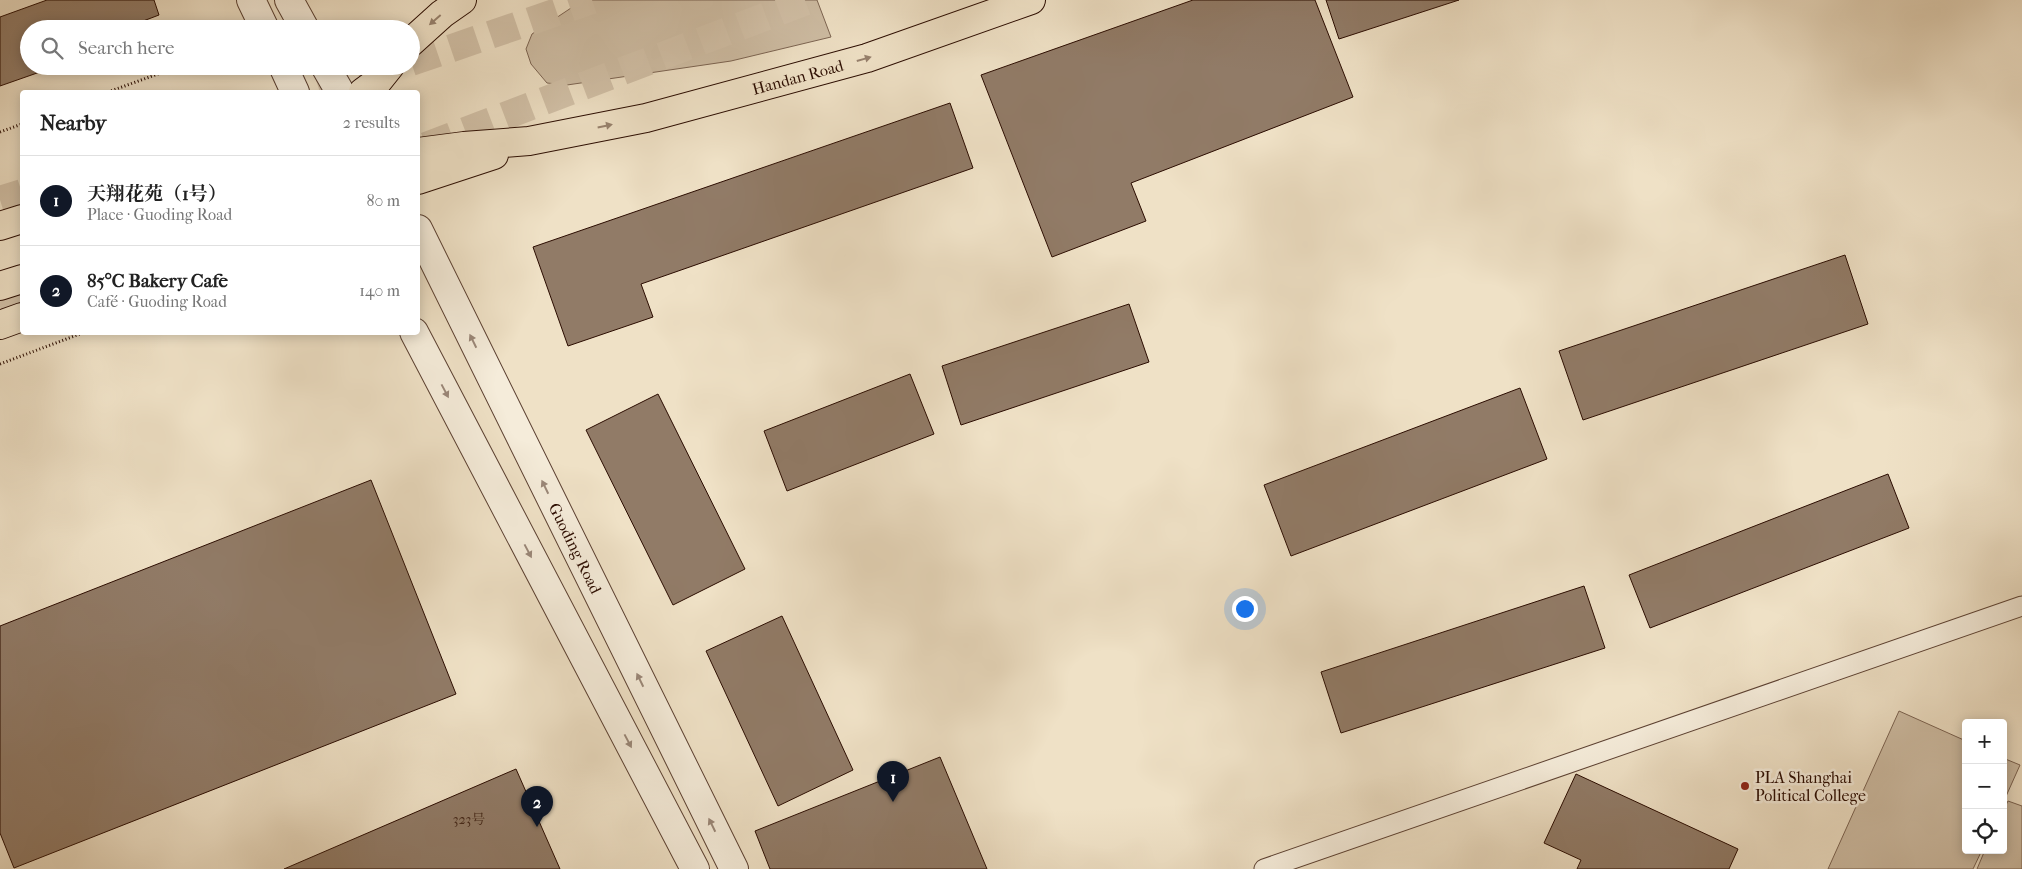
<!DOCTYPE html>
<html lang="en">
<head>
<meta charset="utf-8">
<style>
  body { margin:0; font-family:"IM FELL French Canon","Noto Serif SC",serif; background:#f6f6f6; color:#222 }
  .controls { position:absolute; right:15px; bottom:15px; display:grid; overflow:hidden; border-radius:5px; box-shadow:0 2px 12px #0003 }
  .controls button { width:45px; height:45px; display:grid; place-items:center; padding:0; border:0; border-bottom:1px solid #e0e0e0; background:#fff; color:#222; font:25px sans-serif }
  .you { position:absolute; left:1244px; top:608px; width:18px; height:18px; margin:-12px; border:4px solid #fff; border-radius:50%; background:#1a73e8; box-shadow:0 0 0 8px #1a73e833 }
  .badge { display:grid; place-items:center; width:32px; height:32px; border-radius:50%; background:#111827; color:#fff; font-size:16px; font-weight:700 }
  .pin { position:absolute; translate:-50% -41px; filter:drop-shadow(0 1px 2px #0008) }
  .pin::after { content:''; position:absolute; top:26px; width:18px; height:15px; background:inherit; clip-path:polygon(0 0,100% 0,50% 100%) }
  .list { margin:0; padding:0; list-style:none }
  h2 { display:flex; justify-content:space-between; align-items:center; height:65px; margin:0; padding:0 20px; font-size:21px }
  h2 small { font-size:16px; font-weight:400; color:#767676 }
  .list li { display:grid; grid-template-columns:32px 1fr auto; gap:15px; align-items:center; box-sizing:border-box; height:90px; padding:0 20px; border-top:1px solid #e0e0e0 }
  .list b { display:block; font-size:19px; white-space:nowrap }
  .list p { margin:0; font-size:16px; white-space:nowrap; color:#767676 }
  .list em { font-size:16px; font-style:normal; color:#767676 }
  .icon { flex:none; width:28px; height:28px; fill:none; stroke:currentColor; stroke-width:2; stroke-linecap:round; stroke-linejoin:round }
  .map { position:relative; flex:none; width:2022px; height:869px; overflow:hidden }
  .search { position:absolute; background:#fff; box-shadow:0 2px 12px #0003; left:20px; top:20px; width:400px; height:55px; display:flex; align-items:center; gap:12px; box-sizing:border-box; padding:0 18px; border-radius:28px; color:#767676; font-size:19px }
  .panel { position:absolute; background:#fff; box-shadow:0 2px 12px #0003; left:20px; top:90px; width:400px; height:245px; border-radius:5px }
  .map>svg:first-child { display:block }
</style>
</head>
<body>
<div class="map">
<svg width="2022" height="869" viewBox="0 0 2022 869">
  <rect width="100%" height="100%" fill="#efe1c6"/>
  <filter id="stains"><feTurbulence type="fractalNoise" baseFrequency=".004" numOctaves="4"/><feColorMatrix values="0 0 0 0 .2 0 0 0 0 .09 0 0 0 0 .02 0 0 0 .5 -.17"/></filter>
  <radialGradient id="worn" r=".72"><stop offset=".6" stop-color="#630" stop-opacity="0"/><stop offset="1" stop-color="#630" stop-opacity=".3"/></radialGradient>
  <path fill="#cebda4" stroke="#7c6452" d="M583,0H817L831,37L731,61L567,85L547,83L531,64L526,49L532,34Z
    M1899,711L1966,741V850H1982L1973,869H1828Z
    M2003,758L2020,765L2003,803Z
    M2008,801L2022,806V869H1977L1985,850H2003V811Z"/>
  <path fill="#917b67" stroke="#2b0c00" d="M47,0H154L159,15L122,29H29V66H57L0,86V17Z
    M1193,0H1315L1353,97L1131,183L1146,221L1052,257L981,75Z
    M1326,0H1459L1339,39Z
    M950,103L973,168L641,284L653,317L568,346L533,247Z
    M1845,255L1868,324L1583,420L1559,351Z
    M1129,304L1149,362L961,425L942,366Z
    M910,374L934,434L787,491L764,431Z
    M1520,388L1547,459L1291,556L1264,485Z
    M658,394L745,569L673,605L586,430Z
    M1888,474L1909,528L1650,628L1629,575Z
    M371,480L456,694L14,868L0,833V626Z
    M1584,586L1605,648L1341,733L1321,672Z
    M782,616L853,770L778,806L706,651Z
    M940,757L987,869H770L755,831Z
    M516,769L560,869H284Z
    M1576,774L1738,849L1729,869H1577L1581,860L1544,843Z"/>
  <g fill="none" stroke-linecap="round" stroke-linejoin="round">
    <path stroke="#d2c1a8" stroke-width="28" stroke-dasharray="28 14" stroke-linecap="butt" d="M411,62L592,0
      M320,92L391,68
      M426,146L809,0
      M0,200L22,193
      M0,307L22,299"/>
    <defs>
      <path id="service" d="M1264,869L2022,606"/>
      <g id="tertiary">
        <path d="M251,0L265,29"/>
        <path d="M289,0L305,29"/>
        <path d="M283,66L295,92"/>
        <path d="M325,66L340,92"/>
        <path id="s1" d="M418,229L734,869"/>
        <path d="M414,332L695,869"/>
      </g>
      <g id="primary">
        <path d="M411,42L442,14L462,0"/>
        <path d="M363,92L378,81L390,66"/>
        <path id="s2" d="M418,152L464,146L529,141L646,118L867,58L1031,0"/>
        <path d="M418,180L494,155"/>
        <path d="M0,226L22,219"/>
        <path d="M0,286L22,279"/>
        <path d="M0,325L22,317"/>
      </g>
    </defs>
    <use href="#service" stroke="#5c4132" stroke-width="21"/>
    <use href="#tertiary" stroke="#5c4132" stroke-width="30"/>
    <use href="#primary" stroke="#2b0c00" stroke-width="30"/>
    <path stroke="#2b0c00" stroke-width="3" stroke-dasharray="1 2.5" stroke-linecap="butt" d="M108,92L180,66
      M0,132L22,124
      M0,364L85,332"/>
    <use href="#service" stroke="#f5ecda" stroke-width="19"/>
    <use href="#tertiary" stroke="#f5ecda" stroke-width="28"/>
    <use href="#primary" stroke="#efe1c6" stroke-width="28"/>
  </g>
  <defs><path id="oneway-solid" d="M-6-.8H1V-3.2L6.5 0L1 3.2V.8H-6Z" transform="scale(1.25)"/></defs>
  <g fill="#97816d">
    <use href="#oneway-solid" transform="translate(435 20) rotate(139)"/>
    <use href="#oneway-solid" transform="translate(864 59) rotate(-16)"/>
    <use href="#oneway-solid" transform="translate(605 126) rotate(-12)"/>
  </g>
  <g fill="#9a8778">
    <use href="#oneway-solid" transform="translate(473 341) rotate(-116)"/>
    <use href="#oneway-solid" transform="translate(445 391) rotate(62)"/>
    <use href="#oneway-solid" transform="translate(545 487) rotate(-116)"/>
    <use href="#oneway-solid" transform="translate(528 551) rotate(62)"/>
    <use href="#oneway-solid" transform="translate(640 680) rotate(-116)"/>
    <use href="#oneway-solid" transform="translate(628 741) rotate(62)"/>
    <use href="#oneway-solid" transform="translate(712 825) rotate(-116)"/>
  </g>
  <circle fill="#8f2418" stroke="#f5ecda" stroke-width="2" cx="1745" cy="786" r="5"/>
  <g text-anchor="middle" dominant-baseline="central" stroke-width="5" stroke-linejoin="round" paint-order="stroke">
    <g font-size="14" fill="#44281a">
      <text x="469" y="819">323号</text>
    </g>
    <g font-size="16" fill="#2b0c00" stroke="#f5ecda">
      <text stroke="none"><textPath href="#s2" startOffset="388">Handan Road</textPath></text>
      <text stroke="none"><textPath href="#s1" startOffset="356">Guoding Road</textPath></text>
    </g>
    <g font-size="16" fill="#2b0c00" stroke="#f5ecda" text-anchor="start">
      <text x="1755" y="777">PLA Shanghai<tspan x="1755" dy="18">Political College</tspan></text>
    </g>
  </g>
  <rect width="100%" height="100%" filter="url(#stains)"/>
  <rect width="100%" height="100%" fill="url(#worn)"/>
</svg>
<div class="controls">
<button>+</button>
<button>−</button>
<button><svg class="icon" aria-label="locate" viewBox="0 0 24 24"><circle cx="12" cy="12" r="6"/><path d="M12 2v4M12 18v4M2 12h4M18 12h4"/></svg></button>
</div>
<div class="you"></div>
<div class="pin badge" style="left:893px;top:802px">1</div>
<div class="pin badge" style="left:537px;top:827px">2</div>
<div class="search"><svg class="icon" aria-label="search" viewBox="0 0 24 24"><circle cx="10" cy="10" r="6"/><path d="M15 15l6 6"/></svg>Search here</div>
<section class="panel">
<h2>Nearby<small>2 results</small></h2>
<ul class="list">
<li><span class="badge">1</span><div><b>天翔花苑（1号）</b><p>Place · Guoding Road</p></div><em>80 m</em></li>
<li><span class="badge">2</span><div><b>85°C Bakery Cafe</b><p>Café · Guoding Road</p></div><em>140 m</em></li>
</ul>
</section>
</div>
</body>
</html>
